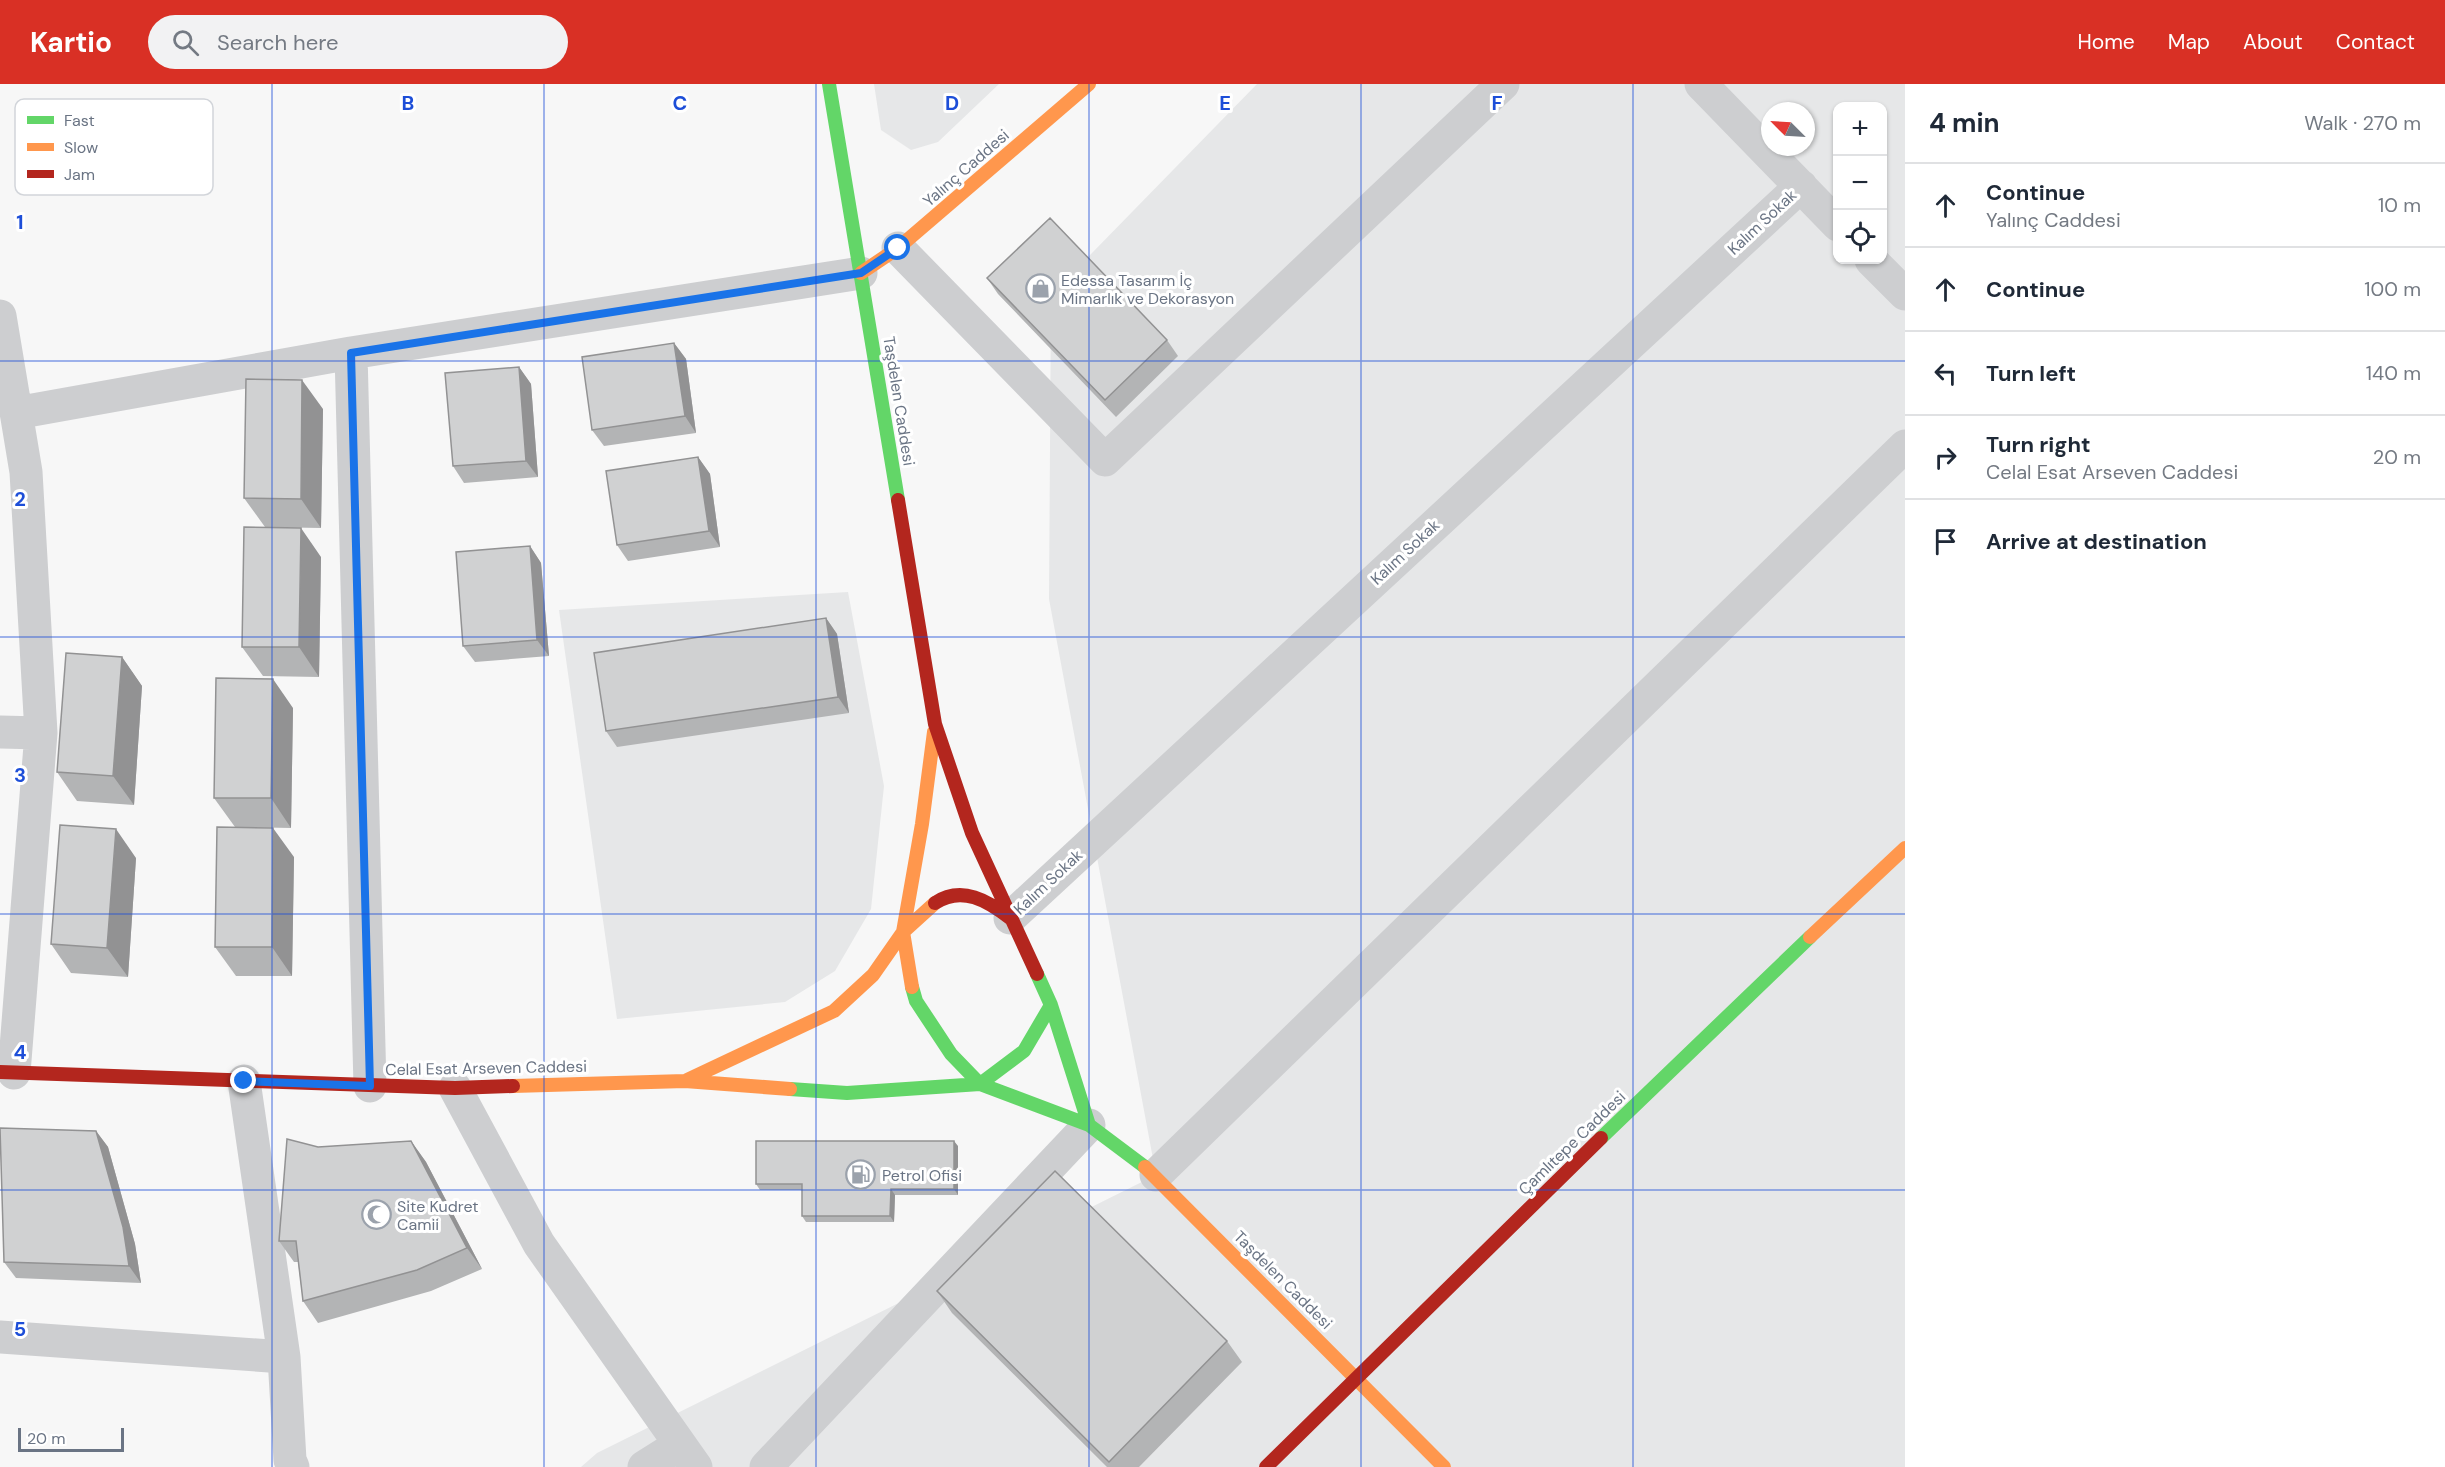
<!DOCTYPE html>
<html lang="en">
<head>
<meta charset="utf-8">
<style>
  body { margin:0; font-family:"DM Sans",sans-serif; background:#f2f2f3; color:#1f2937 }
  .controls { position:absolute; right:18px; top:18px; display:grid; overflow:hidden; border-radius:12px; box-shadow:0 2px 4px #0004 }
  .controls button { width:54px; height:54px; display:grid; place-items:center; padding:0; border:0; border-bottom:2px solid #e0e1e3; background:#fff; color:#1f2937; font:30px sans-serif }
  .compass { position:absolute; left:1761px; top:18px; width:54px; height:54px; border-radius:50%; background:#fff; box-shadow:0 2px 4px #0004; rotate:294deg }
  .scale { position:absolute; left:18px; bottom:15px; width:106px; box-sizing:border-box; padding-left:6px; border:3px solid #6a7484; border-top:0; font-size:16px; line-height:21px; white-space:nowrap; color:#6a7484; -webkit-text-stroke:4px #fff; paint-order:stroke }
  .stop { position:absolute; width:18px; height:18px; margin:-14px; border:4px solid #1a73e8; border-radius:50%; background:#fff }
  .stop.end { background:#1a73e8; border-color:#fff; box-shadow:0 2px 6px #0008 }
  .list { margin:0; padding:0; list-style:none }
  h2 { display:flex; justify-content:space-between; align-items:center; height:78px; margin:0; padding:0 24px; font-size:26px }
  h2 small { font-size:20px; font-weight:400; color:#747a83 }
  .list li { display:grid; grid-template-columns:39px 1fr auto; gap:18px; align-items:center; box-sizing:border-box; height:84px; padding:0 24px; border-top:2px solid #e0e1e3 }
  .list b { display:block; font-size:22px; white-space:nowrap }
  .list p { margin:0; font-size:20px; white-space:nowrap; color:#747a83 }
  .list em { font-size:20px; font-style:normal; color:#747a83 }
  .icon { flex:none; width:33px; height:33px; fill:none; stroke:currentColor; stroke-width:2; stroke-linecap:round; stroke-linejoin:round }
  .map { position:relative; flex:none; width:1905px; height:1383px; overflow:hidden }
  header { display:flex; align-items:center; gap:36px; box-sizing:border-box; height:84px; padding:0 30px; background:#d93025; color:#fff }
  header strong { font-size:28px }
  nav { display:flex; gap:33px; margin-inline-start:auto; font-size:21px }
  .search { width:420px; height:54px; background:#f2f2f3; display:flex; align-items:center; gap:15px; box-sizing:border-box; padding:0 21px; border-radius:33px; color:#747a83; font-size:22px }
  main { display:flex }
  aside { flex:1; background:#fff }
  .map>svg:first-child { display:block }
</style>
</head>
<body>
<header>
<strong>Kartio</strong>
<div class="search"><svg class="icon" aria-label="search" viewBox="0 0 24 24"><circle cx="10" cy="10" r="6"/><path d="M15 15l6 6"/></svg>Search here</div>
<nav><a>Home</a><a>Map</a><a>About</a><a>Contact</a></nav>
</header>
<main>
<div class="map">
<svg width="1905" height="1383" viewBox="0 0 1905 1383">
  <rect width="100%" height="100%" fill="#f7f7f7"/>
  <path fill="#e6e7e8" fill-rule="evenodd" d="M874,0H999L938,58L911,66L881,46Z
    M1257,0H1905V1383H581L597,1369L1156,1091L1049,515L1051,211ZM1838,22H1882V176H1838ZM1770,27H1806V63H1770Z
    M848,508L884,702L871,825L835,887L785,918L617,935L559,526Z"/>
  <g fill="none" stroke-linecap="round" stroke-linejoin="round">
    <path stroke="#cdced0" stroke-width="33" d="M1701,0L1838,141
      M898,164L1105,376L1503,0
      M1871,176L1905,210
      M0,232L26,388L41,649L14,989
      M351,269L861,189
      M16,329L351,269L370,1002
      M0,648L41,649
      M1010,834L1801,102
      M244,997L284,1273
      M455,1004L539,1160L696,1383
      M1156,1091L1905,362
      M0,1253L284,1273L290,1376L293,1383
      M644,1383L679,1361
      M766,1383L1089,1041"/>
    <path stroke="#63d668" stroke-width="14" d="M829,0L898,416
      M1037,890L1051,921L1089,1041
      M912,903L916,917L951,970L980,1000L1089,1041L1145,1083
      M790,1005L847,1009L980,1000L1024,967L1051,921
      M1601,1054L1810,853"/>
    <path stroke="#ff974d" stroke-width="14" d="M861,189L898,164L1089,0
      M1810,853L1905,764
      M912,903L903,848L922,740L934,648
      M687,996L834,927L873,891L903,848L935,819
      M513,1002L685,997L790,1005
      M1145,1083L1444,1383"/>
    <path stroke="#b3261e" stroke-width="14" d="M898,416L935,640L972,749L1037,890
      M935,819C962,801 988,817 1010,834
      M0,988L455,1004L513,1002
      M1266,1383L1601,1054"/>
  </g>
  <path fill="#b3b4b5" d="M987,194L1167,256L1178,272L1116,333L998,210Z
    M674,259L686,275L696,349L604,362L592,346Z
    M519,283L531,300L538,393L464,399L453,382Z
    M323,325L321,444L265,443L244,414Z
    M698,373L710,390L720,463L628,477L617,461Z
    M530,462L541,479L549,572L475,578L463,562Z
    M321,473L319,593L263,592L242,563Z
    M826,534L837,550L849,629L617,663L606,647Z
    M122,573L142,602L134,721L77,717L57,688Z
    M293,624L291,744L235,743L214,714Z
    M294,773L292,892H236L215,863Z
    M136,774L128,893L71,889L51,860Z
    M96,1047L108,1063L135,1160L141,1199L16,1194L4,1178Z
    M411,1057L426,1078L482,1185L431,1207L318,1239L303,1217L298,1178H294L279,1157L318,1063Z
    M958,1062V1111H895L894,1138H806L802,1132V1106H760L756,1100Z
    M937,1207L1227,1257L1242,1278L1139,1383H1107L952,1229Z"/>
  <path fill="#929293" d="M674,259L686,275L696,349L685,332Z
    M519,283L531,300L538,393L526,377Z
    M302,296L323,325L321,444L301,415Z
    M698,373L710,390L720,463L709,447Z
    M301,444L321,473L319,593L299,563Z
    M530,462L541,479L549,572L537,556Z
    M826,534L837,550L849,629L838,613Z
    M122,573L142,602L134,721L113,692Z
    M273,595L293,624L291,744L271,714Z
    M273,744L294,773L292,892L272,863Z
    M116,745L136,774L128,893L107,864Z
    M96,1047L108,1063L135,1160L141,1199L129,1182Z
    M411,1057L426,1078L482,1185L467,1164Z
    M954,1057L958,1062V1111L954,1105Z
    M891,1105L895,1111L894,1138L890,1132Z"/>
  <path fill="#d0d1d2" stroke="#929293" stroke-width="1.5" d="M1050,134L1167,256L1105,316L987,194Z
    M674,259L685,332L592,346L582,273Z
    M519,283L526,377L453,382L445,289Z
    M246,295L302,296L301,415L244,414Z
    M698,373L709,447L617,461L606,387Z
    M244,443L301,444L299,563H242Z
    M530,462L537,556L463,562L456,468Z
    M826,534L838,613L606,647L594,569Z
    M66,569L122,573L113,692L57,688Z
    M216,594L273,595L271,714H214Z
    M60,741L116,745L107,864L51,860Z
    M217,743L273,744L272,863H215Z
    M0,1044L96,1047L123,1143L129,1182L4,1178Z
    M287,1055L318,1063L411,1057L467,1164L417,1186L303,1217L296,1157H279Z
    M756,1057H954V1105H891L890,1132H802V1100H756Z
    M1055,1087L1227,1257L1109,1378L937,1207Z"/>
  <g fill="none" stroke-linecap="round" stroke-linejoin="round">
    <path stroke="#1a73e8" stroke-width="8" d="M244,997L370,1002L351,269L861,189L898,164"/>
  </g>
  <path fill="none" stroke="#1d4ed8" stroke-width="1.5" stroke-opacity="0.55" d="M272,0V1383M544,0V1383M816,0V1383M1089,0V1383M1361,0V1383M1633,0V1383M0,277H1905M0,553H1905M0,830H1905M0,1106H1905"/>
  <defs>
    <symbol id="shop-ring" viewBox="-11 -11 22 22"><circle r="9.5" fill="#fff" stroke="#9ba2ac" stroke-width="1.5"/><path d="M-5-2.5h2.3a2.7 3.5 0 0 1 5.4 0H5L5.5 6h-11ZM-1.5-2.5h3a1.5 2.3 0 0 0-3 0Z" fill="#9ba2ac"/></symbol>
    <symbol id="fuel-ring" viewBox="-11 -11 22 22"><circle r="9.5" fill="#fff" stroke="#9ba2ac" stroke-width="1.5"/><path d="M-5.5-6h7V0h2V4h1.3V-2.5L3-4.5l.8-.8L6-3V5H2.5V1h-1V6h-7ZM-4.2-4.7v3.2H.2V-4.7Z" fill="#9ba2ac"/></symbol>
    <symbol id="mosque-ring" viewBox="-11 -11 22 22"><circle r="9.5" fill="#fff" stroke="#9ba2ac" stroke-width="1.5"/><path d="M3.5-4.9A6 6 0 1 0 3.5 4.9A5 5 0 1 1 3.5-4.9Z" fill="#9ba2ac"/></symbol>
  </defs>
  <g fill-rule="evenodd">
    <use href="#shop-ring" x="1024" y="188" width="33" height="33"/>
    <use href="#fuel-ring" x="844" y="1074" width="33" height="33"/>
    <use href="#mosque-ring" x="360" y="1114" width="33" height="33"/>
  </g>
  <g text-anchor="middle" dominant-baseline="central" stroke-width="6" stroke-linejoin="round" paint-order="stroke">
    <g font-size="16" fill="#6a7484" stroke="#fff">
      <text transform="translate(966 84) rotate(-41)">Yalınç Caddesi</text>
      <text transform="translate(1762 138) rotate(-43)">Kalım Sokak</text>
      <text transform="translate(899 317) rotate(81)">Taşdelen Caddesi</text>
      <text transform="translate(1405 468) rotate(-43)">Kalım Sokak</text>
      <text transform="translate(1048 798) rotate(-43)">Kalım Sokak</text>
      <text transform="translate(486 984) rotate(-1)">Celal Esat Arseven Caddesi</text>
      <text transform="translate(1572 1059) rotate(-44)">Çamlıtepe Caddesi</text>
      <text transform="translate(1283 1196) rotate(45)">Taşdelen Caddesi</text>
    </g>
    <g font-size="16" fill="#6a7484" stroke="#fff" text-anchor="start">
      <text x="1061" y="196">Edessa Tasarım İç<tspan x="1061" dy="18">Mimarlık ve Dekorasyon</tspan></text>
      <text x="882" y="1091">Petrol Ofisi</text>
      <text x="397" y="1122">Site Kudret<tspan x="397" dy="18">Camii</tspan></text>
    </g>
  </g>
  <rect x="15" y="15" width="198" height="96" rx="9" fill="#fff" stroke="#d2d5da" stroke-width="1.5"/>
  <rect x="27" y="32" width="27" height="8" fill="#63d668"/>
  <rect x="27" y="59" width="27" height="8" fill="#ff974d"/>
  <rect x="27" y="86" width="27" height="8" fill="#b3261e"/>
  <g font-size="16" fill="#6a7484">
    <text x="64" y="42">Fast</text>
    <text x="64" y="69">Slow</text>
    <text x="64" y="96">Jam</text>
  </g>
  <g font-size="20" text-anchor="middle" font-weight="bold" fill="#1d4ed8" stroke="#fff" stroke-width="6" stroke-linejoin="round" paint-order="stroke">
    <text x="408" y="26">B</text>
    <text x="680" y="26">C</text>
    <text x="952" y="26">D</text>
    <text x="1225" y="26">E</text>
    <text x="1497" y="26">F</text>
    <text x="20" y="145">1</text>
    <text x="20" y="422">2</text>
    <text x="20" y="698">3</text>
    <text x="20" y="975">4</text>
    <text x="20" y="1252">5</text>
  </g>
</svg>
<div class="controls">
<button>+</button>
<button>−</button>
<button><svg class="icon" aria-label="locate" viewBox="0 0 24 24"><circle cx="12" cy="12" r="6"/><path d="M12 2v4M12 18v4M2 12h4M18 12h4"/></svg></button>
</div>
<svg class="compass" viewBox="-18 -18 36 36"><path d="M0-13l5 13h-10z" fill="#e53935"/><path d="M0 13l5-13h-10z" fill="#747a83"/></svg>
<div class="scale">20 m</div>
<div class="stop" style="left:898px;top:164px"></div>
<div class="stop end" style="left:244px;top:997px"></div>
</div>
<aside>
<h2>4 min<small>Walk · 270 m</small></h2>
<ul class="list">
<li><svg class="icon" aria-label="ahead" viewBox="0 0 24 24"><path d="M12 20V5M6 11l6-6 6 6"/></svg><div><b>Continue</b><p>Yalınç Caddesi</p></div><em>10 m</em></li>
<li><svg class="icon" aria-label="ahead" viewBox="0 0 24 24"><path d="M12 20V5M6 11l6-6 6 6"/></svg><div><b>Continue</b></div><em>100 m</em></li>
<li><svg class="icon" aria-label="left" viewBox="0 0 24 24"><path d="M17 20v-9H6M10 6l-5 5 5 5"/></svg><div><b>Turn left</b></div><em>140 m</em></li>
<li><svg class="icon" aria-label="right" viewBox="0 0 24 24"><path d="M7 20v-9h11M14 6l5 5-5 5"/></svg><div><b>Turn right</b><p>Celal Esat Arseven Caddesi</p></div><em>20 m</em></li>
<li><svg class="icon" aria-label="arrive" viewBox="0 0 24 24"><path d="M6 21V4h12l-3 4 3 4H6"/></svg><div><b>Arrive at destination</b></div></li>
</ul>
</aside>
</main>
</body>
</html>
